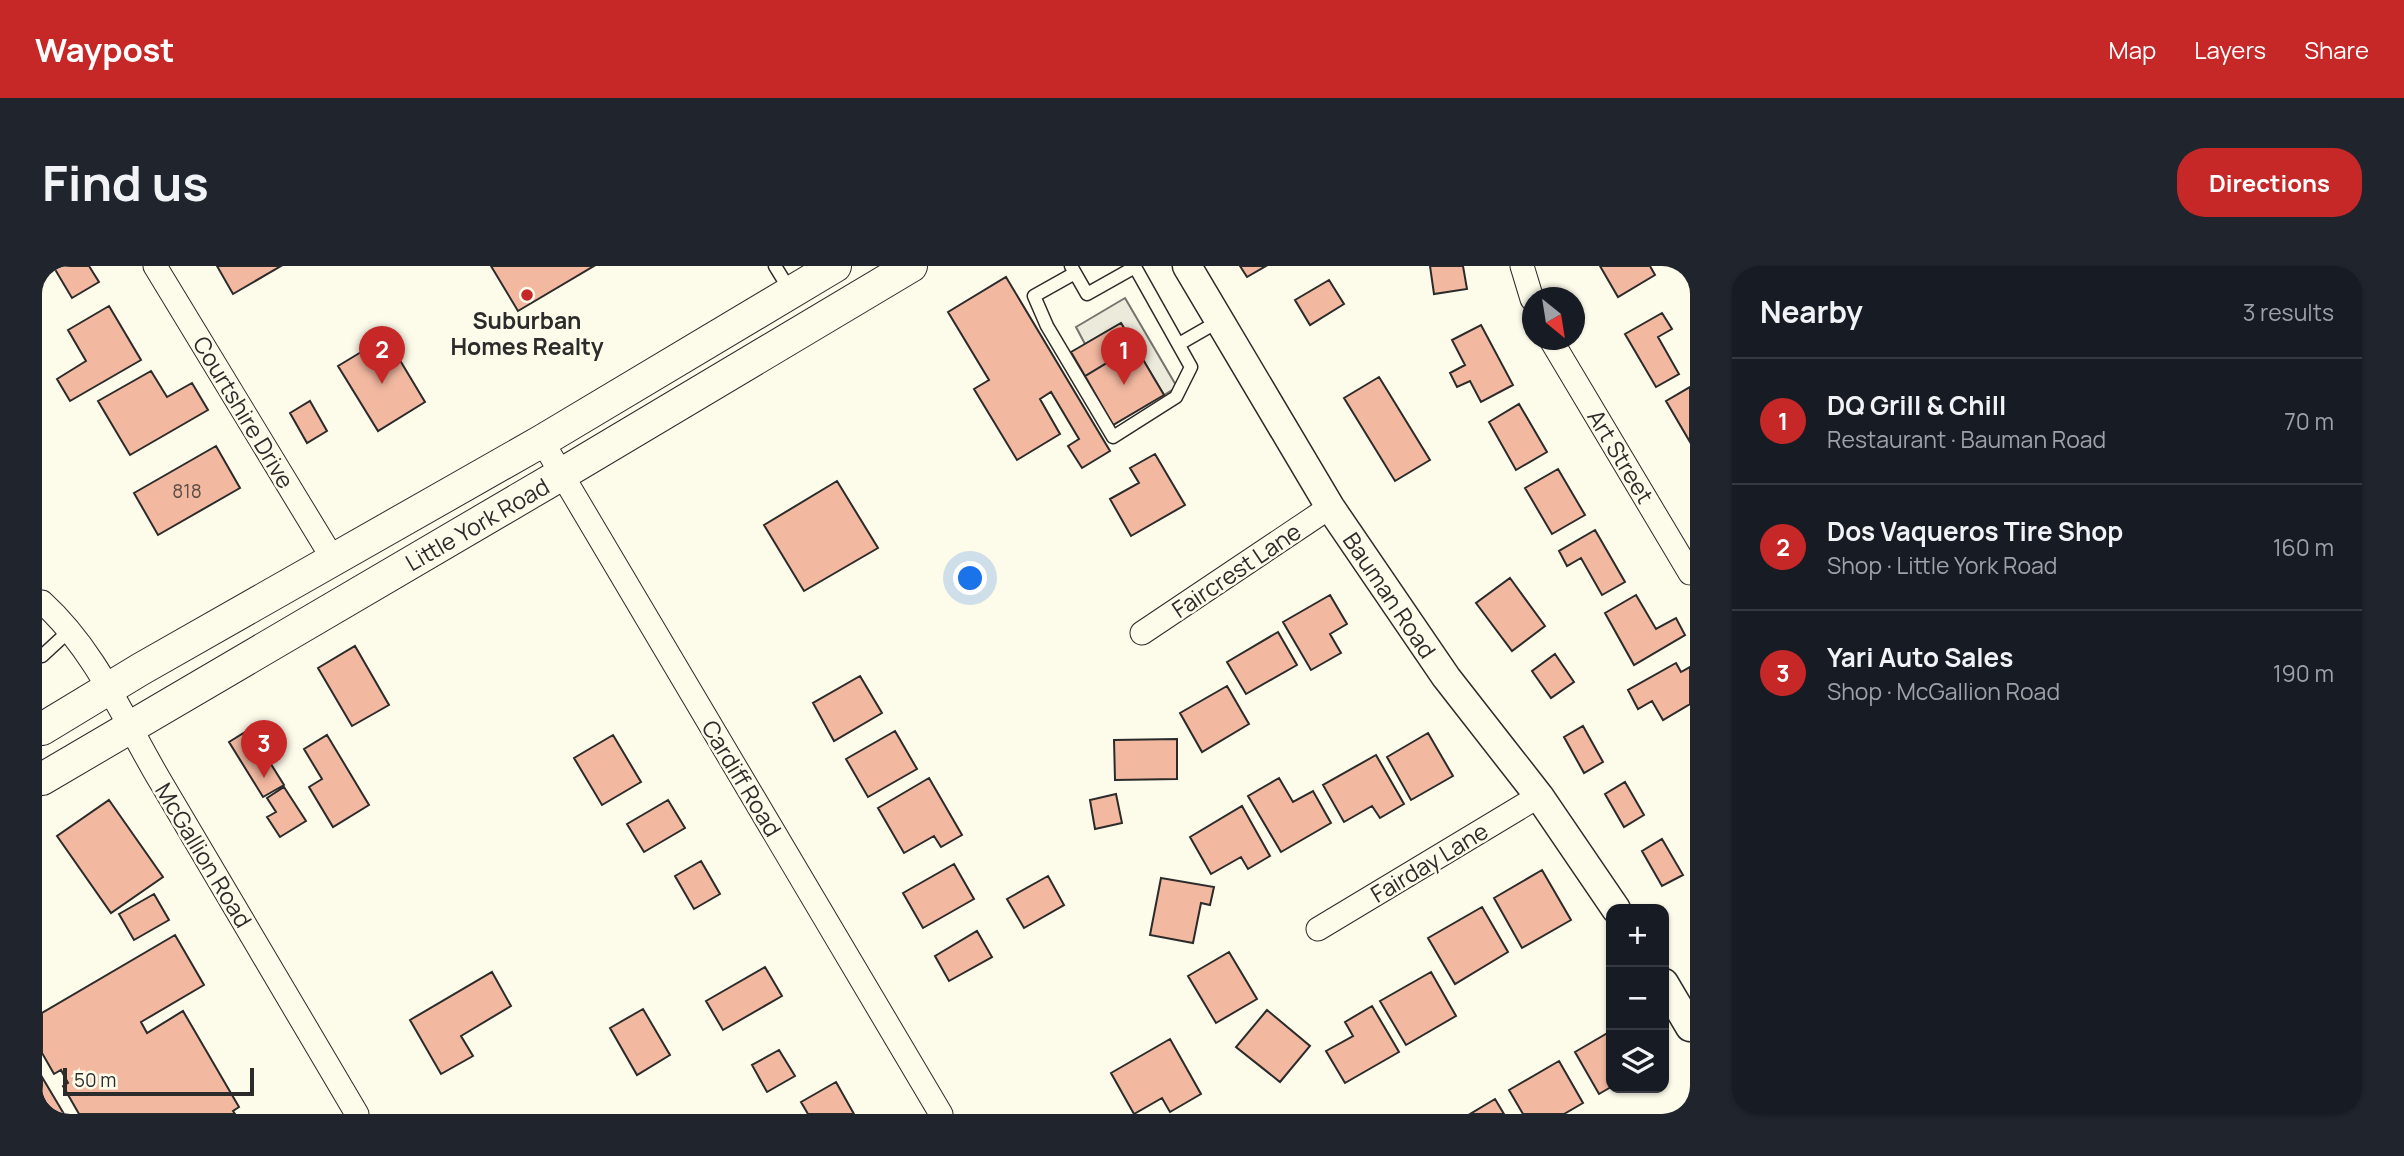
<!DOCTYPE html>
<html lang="en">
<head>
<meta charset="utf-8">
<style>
  body { margin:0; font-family:Manrope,sans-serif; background:#20242c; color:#f1f3f6 }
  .controls { position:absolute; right:21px; bottom:21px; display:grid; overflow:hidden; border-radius:14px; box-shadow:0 2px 5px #0004 }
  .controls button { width:63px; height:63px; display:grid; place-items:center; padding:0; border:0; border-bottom:2px solid #363941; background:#171b24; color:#f1f3f6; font:35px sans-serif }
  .compass { position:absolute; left:1480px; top:21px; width:63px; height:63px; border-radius:50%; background:#171b24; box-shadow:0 2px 5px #0004; rotate:150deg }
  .scale { position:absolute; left:21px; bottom:18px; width:191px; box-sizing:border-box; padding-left:7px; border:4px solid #2b2b2b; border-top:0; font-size:19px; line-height:24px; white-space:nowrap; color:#2b2b2b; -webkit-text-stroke:5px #fdfbea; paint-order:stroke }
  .you { position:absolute; left:929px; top:313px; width:24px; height:24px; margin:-18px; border:5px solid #fff; border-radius:50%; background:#1a73e8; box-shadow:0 0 0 10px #1a73e833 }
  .badge { display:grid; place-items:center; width:46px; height:46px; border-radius:50%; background:#c62828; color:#fff; font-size:23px; font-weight:700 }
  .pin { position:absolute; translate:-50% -58px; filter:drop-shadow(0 2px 4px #0008) }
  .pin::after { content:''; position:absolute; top:37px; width:24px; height:21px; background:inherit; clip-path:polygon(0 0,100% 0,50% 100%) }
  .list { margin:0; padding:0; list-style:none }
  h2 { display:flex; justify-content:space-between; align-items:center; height:91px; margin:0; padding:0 28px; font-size:30px }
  h2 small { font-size:23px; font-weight:400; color:#9ea1a6 }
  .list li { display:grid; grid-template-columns:46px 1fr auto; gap:21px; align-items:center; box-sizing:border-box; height:126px; padding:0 28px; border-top:2px solid #363941 }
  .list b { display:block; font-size:26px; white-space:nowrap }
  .list p { margin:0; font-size:23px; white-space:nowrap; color:#9ea1a6 }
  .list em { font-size:23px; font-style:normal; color:#9ea1a6 }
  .icon { flex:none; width:38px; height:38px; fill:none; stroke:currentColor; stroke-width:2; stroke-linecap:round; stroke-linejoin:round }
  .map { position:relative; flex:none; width:1648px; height:848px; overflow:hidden; border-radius:28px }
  header { display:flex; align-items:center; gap:42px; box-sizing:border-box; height:98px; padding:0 35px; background:#c62828; color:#fff }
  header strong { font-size:33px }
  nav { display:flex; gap:38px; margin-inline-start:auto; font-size:24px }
  .intro { display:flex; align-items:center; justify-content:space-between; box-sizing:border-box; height:168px; padding:0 42px }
  h1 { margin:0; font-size:49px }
  .button { padding:18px 32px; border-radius:28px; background:#c62828; color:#fff; font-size:24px; font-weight:700 }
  main { display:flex; gap:42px; padding:0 42px }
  aside { flex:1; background:#171b24; border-radius:28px; box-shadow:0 2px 5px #0004 }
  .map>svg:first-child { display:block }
</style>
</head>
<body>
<header>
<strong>Waypost</strong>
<nav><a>Map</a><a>Layers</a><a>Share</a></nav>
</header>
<div class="intro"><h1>Find us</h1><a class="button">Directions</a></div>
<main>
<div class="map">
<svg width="1648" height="848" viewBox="0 0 1648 848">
  <rect width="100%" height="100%" fill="#fdfbea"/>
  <path fill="#eceadb" stroke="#74746e" stroke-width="2" d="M1083,32L1135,121L1122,129L1079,57L1043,78L1034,61Z"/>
  <path fill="#f2b8a0" stroke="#2b2b2b" stroke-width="2" d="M11,0H47L57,16L30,32Z
    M175,0H239L191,28Z
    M449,0H552L476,45Z
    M1198,0H1224L1205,11Z
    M1388,0H1421L1425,23L1392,28Z
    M1558,0H1608L1613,9L1576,31Z
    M964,11L1068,185L1040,202L1026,180L1037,173L1009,126L998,133L1018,168L975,194L932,123L947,114L906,46Z
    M1287,14L1302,38L1268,59L1253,34Z
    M67,40L99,94L28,135L15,113L44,95L26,64Z
    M1620,47L1630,63L1616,71L1637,108L1614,121L1583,68Z
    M1079,57L1093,80L1043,110L1029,86Z
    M1439,59L1471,119L1439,136L1428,115L1415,121L1408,107L1423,99L1410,74Z
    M344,71L383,136L336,165L296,100Z
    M1093,80L1122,129L1071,159L1043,110Z
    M109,105L125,131L150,117L166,144L88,189L56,135Z
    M1337,111L1388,194L1353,215L1302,132Z
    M1648,121V176L1624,135Z
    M268,135L285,165L265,177L248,147Z
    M1477,138L1505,186L1474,204L1447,156Z
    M174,180L198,222L116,269L92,227Z
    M1113,188L1143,239L1089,270L1068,233L1097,217L1088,202Z
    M1516,203L1543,249L1510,268L1483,222Z
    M795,215L836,282L762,325L722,259Z
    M1553,264L1583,316L1560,329L1539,292L1525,300L1517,285Z
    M1468,312L1503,360L1470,385L1434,337Z
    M1288,329L1305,358L1288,368L1299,387L1269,404L1241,356Z
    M1594,329L1614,363L1634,352L1643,369L1592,399L1563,347Z
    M1236,366L1255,399L1204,428L1185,396Z
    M313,380L347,439L310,460L276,402Z
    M1513,388L1532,416L1509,432L1490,405Z
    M1634,397L1639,406L1648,401V438L1621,454L1610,435L1596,443L1586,424Z
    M818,410L840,447L792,475L771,437Z
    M1185,420L1207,458L1160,486L1138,447Z
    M213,460L232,492L227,495L242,519L221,531L187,476Z
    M1541,460L1561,496L1542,507L1522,471Z
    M853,465L875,503L826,531L804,493Z
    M1386,467L1411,510L1369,534L1345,491Z
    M285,469L327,539L291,561L267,521L280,513L262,483Z
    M571,469L599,516L560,539L532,492Z
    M1135,473V513L1073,514L1072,474Z
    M1334,489L1362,538L1338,552L1330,540L1302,556L1281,519Z
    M887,512L920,569L899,581L892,570L862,587L836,542Z
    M1237,512L1251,536L1271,525L1289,557L1239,586L1206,530Z
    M1583,516L1602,549L1582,561L1563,528Z
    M242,521L264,555L238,571L225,551L234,546L225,532Z
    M1074,528L1080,557L1053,563L1048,534Z
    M67,534L121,611L69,647L15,570Z
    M626,534L643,562L602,586L585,558Z
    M1200,540L1228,590L1206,603L1199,591L1169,608L1148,571Z
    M1620,573L1641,609L1620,620L1600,585Z
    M659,595L678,628L652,643L633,610Z
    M912,598L932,633L881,662L861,627Z
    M1500,604L1529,654L1480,682L1452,632Z
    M1006,610L1022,639L982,662L965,633Z
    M1119,612L1172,621L1168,639L1159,637L1151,677L1108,669Z
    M112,628L127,654L92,674L77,648Z
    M1440,641L1466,686L1413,718L1386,672Z
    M935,665L950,691L907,715L893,690Z
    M133,669L162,719L99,756L105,767L141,745L197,841L191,845L193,848H37L21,820L26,817L19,804L12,808L0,787V747Z
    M1187,686L1215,733L1174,757L1146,710Z
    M723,701L740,730L681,764L664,735Z
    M450,706L469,740L419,770L431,790L399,808L368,754Z
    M1389,706L1414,750L1364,779L1338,735Z
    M1330,740L1357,786L1303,817L1284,785L1311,770L1303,756Z
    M601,743L628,789L595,809L568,762Z
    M1225,744L1268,780L1238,816L1194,781Z
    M1569,765V821L1557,828L1533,786Z
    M1128,773L1159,828L1128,846L1120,832L1092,848L1069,807Z
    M737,784L753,810L725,826L710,799Z
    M1517,795L1541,837L1522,848H1481L1467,824Z
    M0,811L22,848H0Z
    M794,816L812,848H766L759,836Z
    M1453,833L1462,848H1428Z"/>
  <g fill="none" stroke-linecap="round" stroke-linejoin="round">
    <defs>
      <path id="service" d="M733,0L749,26
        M1029,0L1045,28L1093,1L1149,101L1134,131L1071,171L1005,60L992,30L1033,7
        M1137,78L1177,55
        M0,390L27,365"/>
      <path id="minor" d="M113,0L291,293
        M1480,0L1490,33
        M1509,74L1648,307
        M500,175L899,848
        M0,336C54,385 81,452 117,513C183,625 249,736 315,848
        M1100,367L1288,241
        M1276,663L1497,530"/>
      <path id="tertiary" d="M1145,0L1288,241L1404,411L1497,530L1574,643
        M1622,717L1648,761"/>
      <path id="secondary" d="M0,463L99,403L500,175L793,0
        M0,513L520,208L869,0"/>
    </defs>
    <use href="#service" stroke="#2b2b2b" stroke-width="15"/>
    <use href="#minor" stroke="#2b2b2b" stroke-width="25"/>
    <use href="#tertiary" stroke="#2b2b2b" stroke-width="31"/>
    <use href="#secondary" stroke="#2b2b2b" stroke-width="34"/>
    <use href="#service" stroke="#fdfbea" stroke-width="12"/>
    <use href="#minor" stroke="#fdfbea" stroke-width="23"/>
    <use href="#tertiary" stroke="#fdfbea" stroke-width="28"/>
    <use href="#secondary" stroke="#fdfbea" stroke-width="32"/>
  </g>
  <circle fill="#c62828" stroke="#fdfbea" stroke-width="2.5" cx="485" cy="29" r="7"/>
  <g text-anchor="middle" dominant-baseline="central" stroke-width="5" stroke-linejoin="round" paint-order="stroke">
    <g font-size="19" fill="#5d4e48">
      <text x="145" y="225">818</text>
    </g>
    <g font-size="23" font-weight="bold" fill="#2b2b2b" stroke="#fdfbea">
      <text x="485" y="54">Suburban<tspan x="485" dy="26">Homes Realty</tspan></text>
    </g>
    <g font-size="23" fill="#2b2b2b" stroke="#fdfbea">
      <text transform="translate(202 146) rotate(59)">Courtshire Drive</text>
      <text transform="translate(1579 190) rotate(59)">Art Street</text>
      <text transform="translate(435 258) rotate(-30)">Little York Road</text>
      <text transform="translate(1194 304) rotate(-34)">Faircrest Lane</text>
      <text transform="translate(1348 329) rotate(56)">Bauman Road</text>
      <text transform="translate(700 512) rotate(59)">Cardiff Road</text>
      <text transform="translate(162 589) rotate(59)">McGallion Road</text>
      <text transform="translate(1387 596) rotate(-31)">Fairday Lane</text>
    </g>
  </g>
</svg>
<div class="controls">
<button>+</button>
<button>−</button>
<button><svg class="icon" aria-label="layers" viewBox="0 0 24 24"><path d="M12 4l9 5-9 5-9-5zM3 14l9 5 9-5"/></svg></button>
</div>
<svg class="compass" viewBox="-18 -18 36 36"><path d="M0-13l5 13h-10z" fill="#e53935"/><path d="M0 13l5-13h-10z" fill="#9ea1a6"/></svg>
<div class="scale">50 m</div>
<div class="you"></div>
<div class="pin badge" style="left:1082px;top:119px">1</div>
<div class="pin badge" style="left:340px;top:118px">2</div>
<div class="pin badge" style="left:222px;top:512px">3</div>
</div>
<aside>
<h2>Nearby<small>3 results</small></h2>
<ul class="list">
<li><span class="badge">1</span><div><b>DQ Grill &amp; Chill</b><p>Restaurant · Bauman Road</p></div><em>70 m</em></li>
<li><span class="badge">2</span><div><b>Dos Vaqueros Tire Shop</b><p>Shop · Little York Road</p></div><em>160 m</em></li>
<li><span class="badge">3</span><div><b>Yari Auto Sales</b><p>Shop · McGallion Road</p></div><em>190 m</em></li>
</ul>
</aside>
</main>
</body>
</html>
